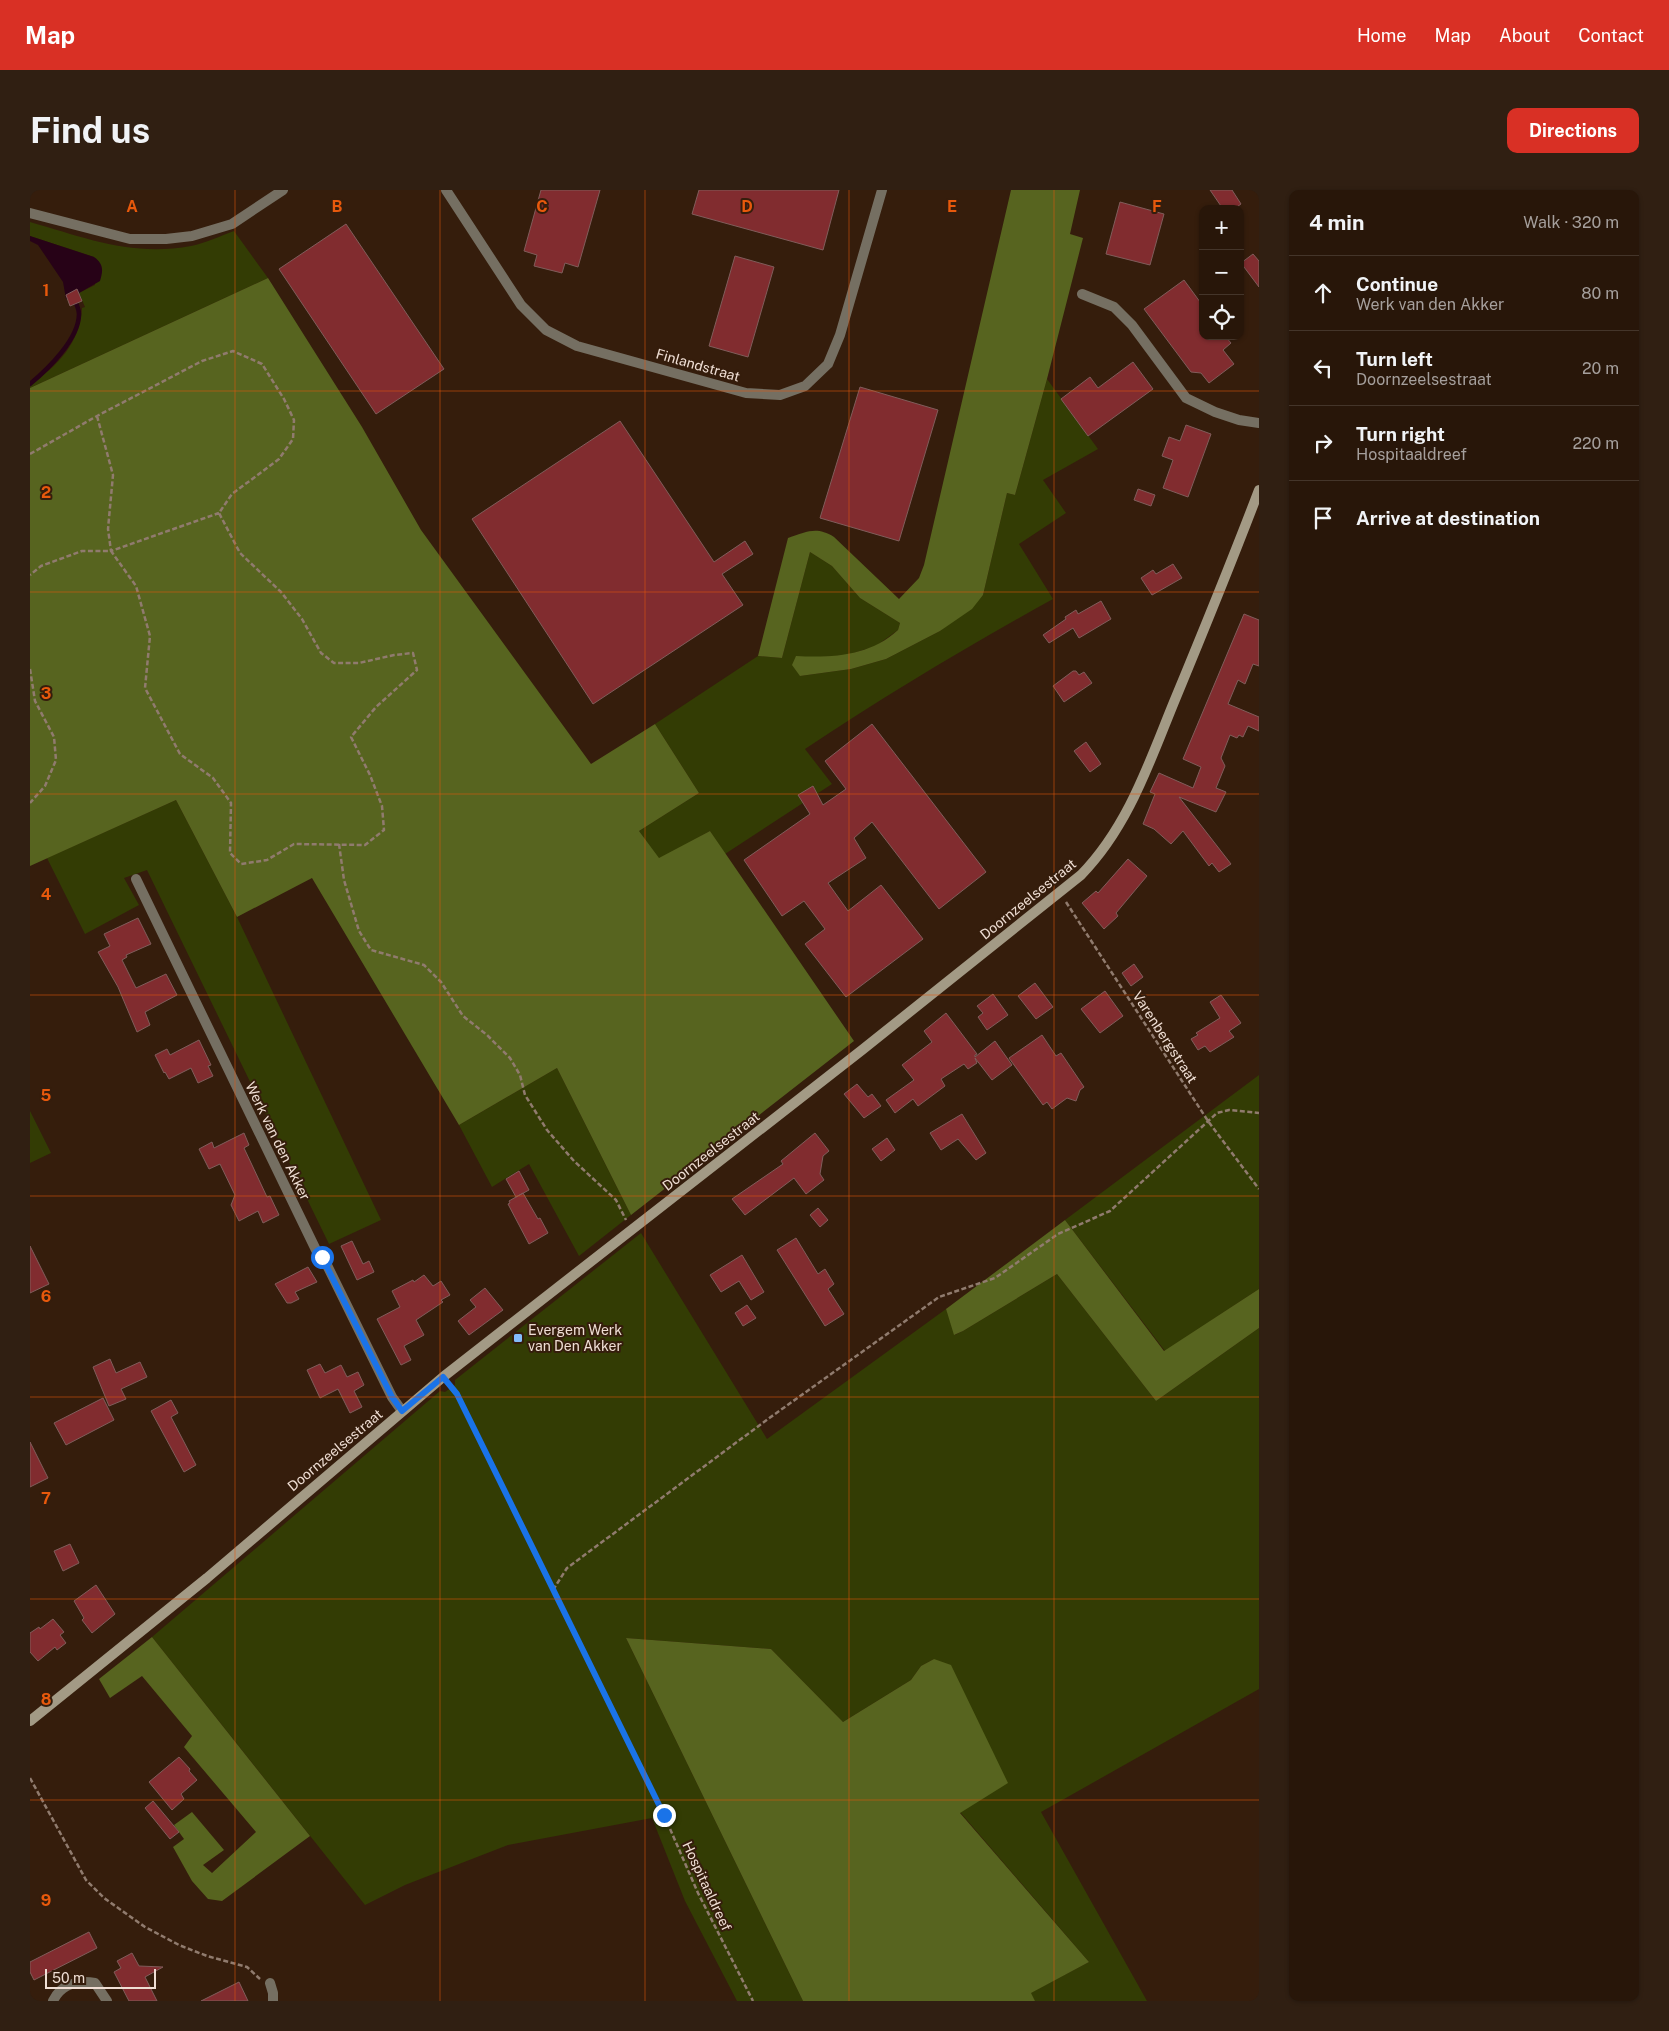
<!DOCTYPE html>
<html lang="en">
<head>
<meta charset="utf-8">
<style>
  body { margin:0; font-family:"Public Sans",sans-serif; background:#301f12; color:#f1f3f6 }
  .controls { position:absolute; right:15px; top:15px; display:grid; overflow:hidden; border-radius:10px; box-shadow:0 1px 4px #0004 }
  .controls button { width:45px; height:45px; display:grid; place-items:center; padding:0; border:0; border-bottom:1px solid #44352a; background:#281609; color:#f1f3f6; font:25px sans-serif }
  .scale { position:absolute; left:15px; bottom:12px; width:111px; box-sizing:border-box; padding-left:5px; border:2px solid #efded4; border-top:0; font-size:14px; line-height:18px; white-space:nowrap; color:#efded4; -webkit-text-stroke:4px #351d0c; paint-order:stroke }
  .stop { position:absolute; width:15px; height:15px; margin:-11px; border:4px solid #1a73e8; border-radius:50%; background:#fff }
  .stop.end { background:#1a73e8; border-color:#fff; box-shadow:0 1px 5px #0008 }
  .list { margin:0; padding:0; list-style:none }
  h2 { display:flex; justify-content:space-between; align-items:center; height:65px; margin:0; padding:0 20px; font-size:21px }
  h2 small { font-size:16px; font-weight:400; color:#a59f9c }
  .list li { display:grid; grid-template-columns:32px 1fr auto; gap:15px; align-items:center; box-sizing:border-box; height:75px; padding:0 20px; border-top:1px solid #44352a }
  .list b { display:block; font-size:19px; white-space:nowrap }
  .list p { margin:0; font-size:16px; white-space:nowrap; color:#a59f9c }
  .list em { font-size:16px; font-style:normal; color:#a59f9c }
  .icon { flex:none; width:28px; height:28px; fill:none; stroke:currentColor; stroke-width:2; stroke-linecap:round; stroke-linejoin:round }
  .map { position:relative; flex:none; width:1229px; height:1811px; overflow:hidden; border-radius:10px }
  header { display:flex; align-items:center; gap:30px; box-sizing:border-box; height:70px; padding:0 25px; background:#d93025; color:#fff }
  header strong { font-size:24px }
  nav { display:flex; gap:28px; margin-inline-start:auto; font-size:18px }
  .intro { display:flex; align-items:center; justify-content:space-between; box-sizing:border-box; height:120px; padding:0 30px }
  h1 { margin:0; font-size:35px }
  .button { padding:12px 22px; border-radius:10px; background:#d93025; color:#fff; font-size:18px; font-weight:700 }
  main { display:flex; gap:30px; padding:0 30px }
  aside { flex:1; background:#281609; border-radius:10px; box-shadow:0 1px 4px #0004 }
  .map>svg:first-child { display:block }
</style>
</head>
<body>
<header>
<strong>Map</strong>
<nav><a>Home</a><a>Map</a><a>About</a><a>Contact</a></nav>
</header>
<div class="intro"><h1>Find us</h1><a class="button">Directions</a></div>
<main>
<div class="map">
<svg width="1229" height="1811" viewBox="0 0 1229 1811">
  <rect width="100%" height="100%" fill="#351d0c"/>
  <path fill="#333c04" d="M0,32C56,48 102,67 161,56C176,53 190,46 204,41L238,88L0,198V194C27,178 51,151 52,118L55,117L49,103L65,95L64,67L0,46Z
    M1017,189L1068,259L1013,290L1036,323L989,354L1023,409C938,456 856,505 775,559L802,594L695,664L680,641L629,669L609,641L669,603L625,534L728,466L752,468L780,362L802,376L830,408L870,433L868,440L846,456L817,465L792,467L770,486L821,479L856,469L910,441L953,405L977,303L985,305Z
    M146,610L207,727L351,1030L299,1054L117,680L94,688L109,715L55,744L17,668Z
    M527,878L601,1025L549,1066L499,974L462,997L429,935Z
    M1229,885V1099L1135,1161L1035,1030Z
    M0,921L21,963L0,973Z
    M611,1043L737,1249L916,1119L925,1145L933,1141L1027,1084L1126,1211L1229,1138V1499L1011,1622L1117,1811H1005L1000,1803L1059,1772L930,1622L904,1469L891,1476L881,1490L813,1532L741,1459L596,1448L773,1811H707L655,1711L622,1628L478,1655L375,1695L335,1715L122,1447L410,1201L415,1202L425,1195V1190Z"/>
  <path fill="#57641f" d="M981,0H1050L1040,44L1053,48L1017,189L985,305L977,303L953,405L942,419L910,441L856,469L821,479L770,486L762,475L766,466C802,468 840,466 868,440L870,433L830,408L802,376L780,362L752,468L728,466L758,348C777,342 786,336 804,347L869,409L889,388L894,375Z
    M238,88L332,237L391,340L561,574L625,534L669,603L609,641L629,668L680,641L824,851L601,1025L527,878L429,935L282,688L207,727L146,610L0,676V198Z
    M1035,1030L1134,1161L1229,1099V1138L1126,1211L1027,1084L933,1141L924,1145L916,1119Z
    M122,1447L280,1646L192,1711L178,1709L162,1691L143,1657L154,1649L144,1635L162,1622L194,1660L173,1675L182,1683L226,1642L154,1557L162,1546L112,1486L80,1508L69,1489Z
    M596,1448L741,1459L813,1532L881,1490L891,1476L904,1469L921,1475L978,1593L930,1623L1059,1772L1001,1803L1005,1811H773Z"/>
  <path fill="#270217" d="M0,46L64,67C74,74 73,81 70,91L49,103V105L36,109L33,92L8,55L0,51Z"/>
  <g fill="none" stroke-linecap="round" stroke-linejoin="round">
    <path stroke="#270217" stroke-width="4.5" d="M0,194C18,179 49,149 49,124C49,119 46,113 44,109"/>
  </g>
  <path fill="#812c2f" stroke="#805d5b" d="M511,0H570L548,77L535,73L532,83L504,76L507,65L494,61Z
    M669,0H809L793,60L662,24Z
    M1180,0H1202L1211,14L1204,19H1193Z
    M1090,12L1134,24L1120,75L1076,64Z
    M316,34L414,179L346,224L249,79Z
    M1223,64L1229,71V97L1211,73Z
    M705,66L744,77L718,167L679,156Z
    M1154,90L1173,116V146H1195L1201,153L1193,160L1204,174L1179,193L1171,183L1161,182L1114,119Z
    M47,99L52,111L40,116L36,105Z
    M1103,172L1123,199L1058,246L1031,209L1060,187L1068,198Z
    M830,197L908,220L869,351L790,328Z
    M590,231L684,372L715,351L723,364L692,384L713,415L563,514L442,329Z
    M1156,235L1181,244L1158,307L1133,298L1143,270L1132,266L1139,247L1150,251Z
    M1108,299L1125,305L1121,316L1104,310Z
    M1143,374L1152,388L1122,405L1111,388L1123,380L1126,384Z
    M1071,411L1081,429L1049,448L1043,438L1019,453L1013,445L1036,429L1035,427L1046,420L1048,424Z
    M1214,424L1229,430V476L1223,474L1215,494L1208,490L1198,514L1229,527V541L1218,536L1213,547L1209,545L1207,548L1200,545L1191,568L1195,576L1186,598L1196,602L1186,622L1149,607L1201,674L1189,682L1182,673L1179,676L1153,641L1141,654L1124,639L1113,634L1125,604L1120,602L1129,583L1163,598L1171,577L1153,569Z
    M1043,481H1046L1049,485L1054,482L1062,493L1034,512L1023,496Z
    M842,534L956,682L909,719L842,632L824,648L836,668L798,693L818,721L851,695L893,749L816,807L775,754L795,739L774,711L752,726L714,670L780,624L768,605L783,596L793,615L816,599L795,571Z
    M1056,552L1071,574L1060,582L1044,561Z
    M1098,669L1117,686L1086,723L1088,726L1074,739L1052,713L1066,701L1068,703Z
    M108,728L121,754L96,765L97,767L92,770L106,798L136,784L147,805L115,822L120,835L107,842L88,797L68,762L80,756L74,744Z
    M1104,774L1113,787L1101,796L1092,783Z
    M1005,793L1023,817L1006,829L988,806Z
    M1075,801L1093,826L1070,843L1051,819Z
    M963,804L978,825L957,840L948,827L953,823L947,816Z
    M1191,805L1211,833L1199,841L1204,847L1180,862L1175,856L1168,860L1161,849L1168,845L1166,843L1190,828L1180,812Z
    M916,823L947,864L945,865V867L965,851L982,875L962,890L945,868L947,873L938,879L934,874L911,889L915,896L888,916L883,909L865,923L856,910L884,890L872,875L902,852L894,841Z
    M1012,845L1026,866L1031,863L1054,897L1050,900L1046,911L1037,908L1022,919L1017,912L1013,915L979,868Z
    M169,850L181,875L178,876L183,886L168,893L161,878L139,889L135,882L134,883L125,865L137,859L140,865Z
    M827,894L838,907L842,904L851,916L834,928L814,904Z
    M932,924L956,963L946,970L928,949L911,960L900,943Z
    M214,943L219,955L214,958L237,1007L240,1006L249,1025L233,1033L228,1021L209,1031L201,1015L205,1005L190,974L179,979L169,959L182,952L184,958Z
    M785,943L799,961L793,966L790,984L794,990L776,1004L764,988L715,1025L702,1009L753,974L751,971Z
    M857,948L865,960L851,971L842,959Z
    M489,981L499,1000L486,1007L476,989Z
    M493,1003L508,1029L510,1028L518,1043L499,1054L478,1014L480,1013L479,1011Z
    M788,1018L798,1030L790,1037L780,1025Z
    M766,1048L788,1084L795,1079L804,1094L798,1099L814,1124L795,1136L747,1060Z
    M322,1051L333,1074L339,1071L344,1082L327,1090L311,1056Z
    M0,1056L19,1094L0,1103Z
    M712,1065L734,1102L721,1110L709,1091L691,1102L680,1085Z
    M278,1077L287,1092L265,1102L269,1109L261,1113H257L245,1094Z
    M394,1085L403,1096L411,1091L420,1105L411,1110L413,1112L386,1130L394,1145L374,1156L381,1170L371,1175L347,1129L370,1117L362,1101L383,1090L384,1092Z
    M455,1098L473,1120L439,1145L428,1131L446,1117L440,1110Z
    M717,1115L726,1128L713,1136L705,1123Z
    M80,1169L86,1183L110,1172L117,1187L91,1199L96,1209L79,1216L63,1177Z
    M290,1174L295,1183L311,1175L317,1187L328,1182L334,1195L324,1201L332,1217L320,1223L308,1199L290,1208L277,1180Z
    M73,1208L84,1230L36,1255L24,1233Z
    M141,1210L148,1223L141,1227L166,1275L154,1282L121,1221Z
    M0,1252L18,1288L0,1297Z
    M40,1354L49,1373L33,1381L24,1361Z
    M66,1395L85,1424L62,1443L52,1430L54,1428L44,1411Z
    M23,1429L34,1442L30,1445L36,1453L27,1460L25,1457L8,1471L0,1462V1443L9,1437L10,1439Z
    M149,1567L160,1579L159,1581L167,1590L151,1604L154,1609L142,1620L119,1592Z
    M123,1611L149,1642L140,1649L115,1618Z
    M59,1742L67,1758L4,1790L0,1782V1772Z
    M102,1763L109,1776L133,1777L115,1787L127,1811H99L84,1782L91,1778L87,1771Z
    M209,1792L218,1811H171Z"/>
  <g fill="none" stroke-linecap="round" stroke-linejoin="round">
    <path stroke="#907b6e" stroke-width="2.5" stroke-dasharray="5 2.5" stroke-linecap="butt" d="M67,226L83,285L78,339L81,361L189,323
      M0,264L67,226L172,171L203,161L232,174L254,209L264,230L263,249L249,269L202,304L189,323L210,363L251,402L272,429L291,463L304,473H329L364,465L383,463L387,480L346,517L321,547L340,585L352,616L354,640L335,655L264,654L237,670L211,674L200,663L201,613L183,588L150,564L115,498L120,446L106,396L81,361H52L11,376L0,385
      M0,479L5,511L24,547L26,570L15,596L0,613
      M309,654L314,690L329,741L341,760L394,775L411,792L433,826L457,845L480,868L490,885L495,905L517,940L544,971L586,1010L596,1030
      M1036,712L1178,931L1229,999
      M420,1196L427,1204L634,1625L668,1703L723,1811
      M523,1400L537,1378L738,1229L909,1107L965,1088L1028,1044L1080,1021L1187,923L1199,920L1229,923
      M0,1588L56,1690L74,1708L115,1737L149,1755L177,1766L217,1777L230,1789"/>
    <path stroke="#756f62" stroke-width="10" d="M416,0L491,115L516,140L547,156L716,203L750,205L775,196L798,174L810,145L852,0
      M0,23L100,49H136L162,46L202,34L253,0
      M1052,104L1084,117L1102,135L1156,208L1185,222L1209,230L1229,233
      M106,689L287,1062L293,1067L362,1207L372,1221
      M240,1793L243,1803V1811
      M23,1811C31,1794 48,1790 65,1793L77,1811"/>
    <path stroke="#a39a85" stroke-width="10" d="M0,1531L177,1388L413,1187L832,860L1051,685C1098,637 1119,573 1144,512C1173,442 1202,371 1229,300"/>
  </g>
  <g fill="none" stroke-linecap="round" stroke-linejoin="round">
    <path stroke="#1a73e8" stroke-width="6" d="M292,1067L362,1207L372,1221L413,1187L427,1204L634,1625"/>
  </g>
  <path fill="none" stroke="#e8590c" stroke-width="1" stroke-opacity="0.55" d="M205,0V1811M410,0V1811M615,0V1811M819,0V1811M1024,0V1811M0,201H1229M0,402H1229M0,604H1229M0,805H1229M0,1006H1229M0,1207H1229M0,1409H1229M0,1610H1229"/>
  <rect fill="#83bcfb" stroke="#351d0c" stroke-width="2" x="483" y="1143" width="10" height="10" rx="2.5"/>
  <g text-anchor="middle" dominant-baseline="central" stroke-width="4" stroke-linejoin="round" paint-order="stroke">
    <g font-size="14" fill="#efded4" stroke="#351d0c">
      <text transform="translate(668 175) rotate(16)">Finlandstraat</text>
      <text transform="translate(998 709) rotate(-39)">Doornzeelsestraat</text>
      <text transform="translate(1135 847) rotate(57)">Varenbergstraat</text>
      <text transform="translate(248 951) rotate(64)">Werk van den Akker</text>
      <text transform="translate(681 961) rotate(-38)">Doornzeelsestraat</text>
      <text transform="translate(305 1260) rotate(-40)">Doornzeelsestraat</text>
      <text transform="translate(677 1696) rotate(65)">Hospitaaldreef</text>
    </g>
    <g font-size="14" fill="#efded4" stroke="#351d0c" text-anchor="start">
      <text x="498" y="1140">Evergem Werk<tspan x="498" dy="16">van Den Akker</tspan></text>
    </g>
  </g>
  <g font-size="16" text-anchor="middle" font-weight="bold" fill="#e8590c" stroke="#351d0c" stroke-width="4" stroke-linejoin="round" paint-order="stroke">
    <text x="102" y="22">A</text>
    <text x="307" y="22">B</text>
    <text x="512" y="22">C</text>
    <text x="717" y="22">D</text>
    <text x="922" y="22">E</text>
    <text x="1127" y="22">F</text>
    <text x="16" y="106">1</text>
    <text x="16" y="308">2</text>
    <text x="16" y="509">3</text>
    <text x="16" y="710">4</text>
    <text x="16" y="911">5</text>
    <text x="16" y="1112">6</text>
    <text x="16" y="1314">7</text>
    <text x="16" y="1515">8</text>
    <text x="16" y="1716">9</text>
  </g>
</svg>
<div class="controls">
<button>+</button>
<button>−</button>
<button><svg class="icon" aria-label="locate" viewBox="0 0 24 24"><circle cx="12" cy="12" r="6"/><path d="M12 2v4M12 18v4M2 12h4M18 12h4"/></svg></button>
</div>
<div class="scale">50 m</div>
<div class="stop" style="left:292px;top:1067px"></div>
<div class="stop end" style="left:634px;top:1625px"></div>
</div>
<aside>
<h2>4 min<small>Walk · 320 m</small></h2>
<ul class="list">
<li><svg class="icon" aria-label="ahead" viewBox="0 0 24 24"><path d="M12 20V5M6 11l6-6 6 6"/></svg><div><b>Continue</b><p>Werk van den Akker</p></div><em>80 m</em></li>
<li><svg class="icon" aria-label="left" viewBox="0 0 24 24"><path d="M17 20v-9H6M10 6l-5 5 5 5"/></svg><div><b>Turn left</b><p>Doornzeelsestraat</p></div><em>20 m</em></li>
<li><svg class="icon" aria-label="right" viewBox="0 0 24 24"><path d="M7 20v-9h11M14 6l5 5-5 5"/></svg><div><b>Turn right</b><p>Hospitaaldreef</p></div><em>220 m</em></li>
<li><svg class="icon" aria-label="arrive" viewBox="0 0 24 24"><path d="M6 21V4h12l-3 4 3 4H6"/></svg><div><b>Arrive at destination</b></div></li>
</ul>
</aside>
</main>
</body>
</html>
